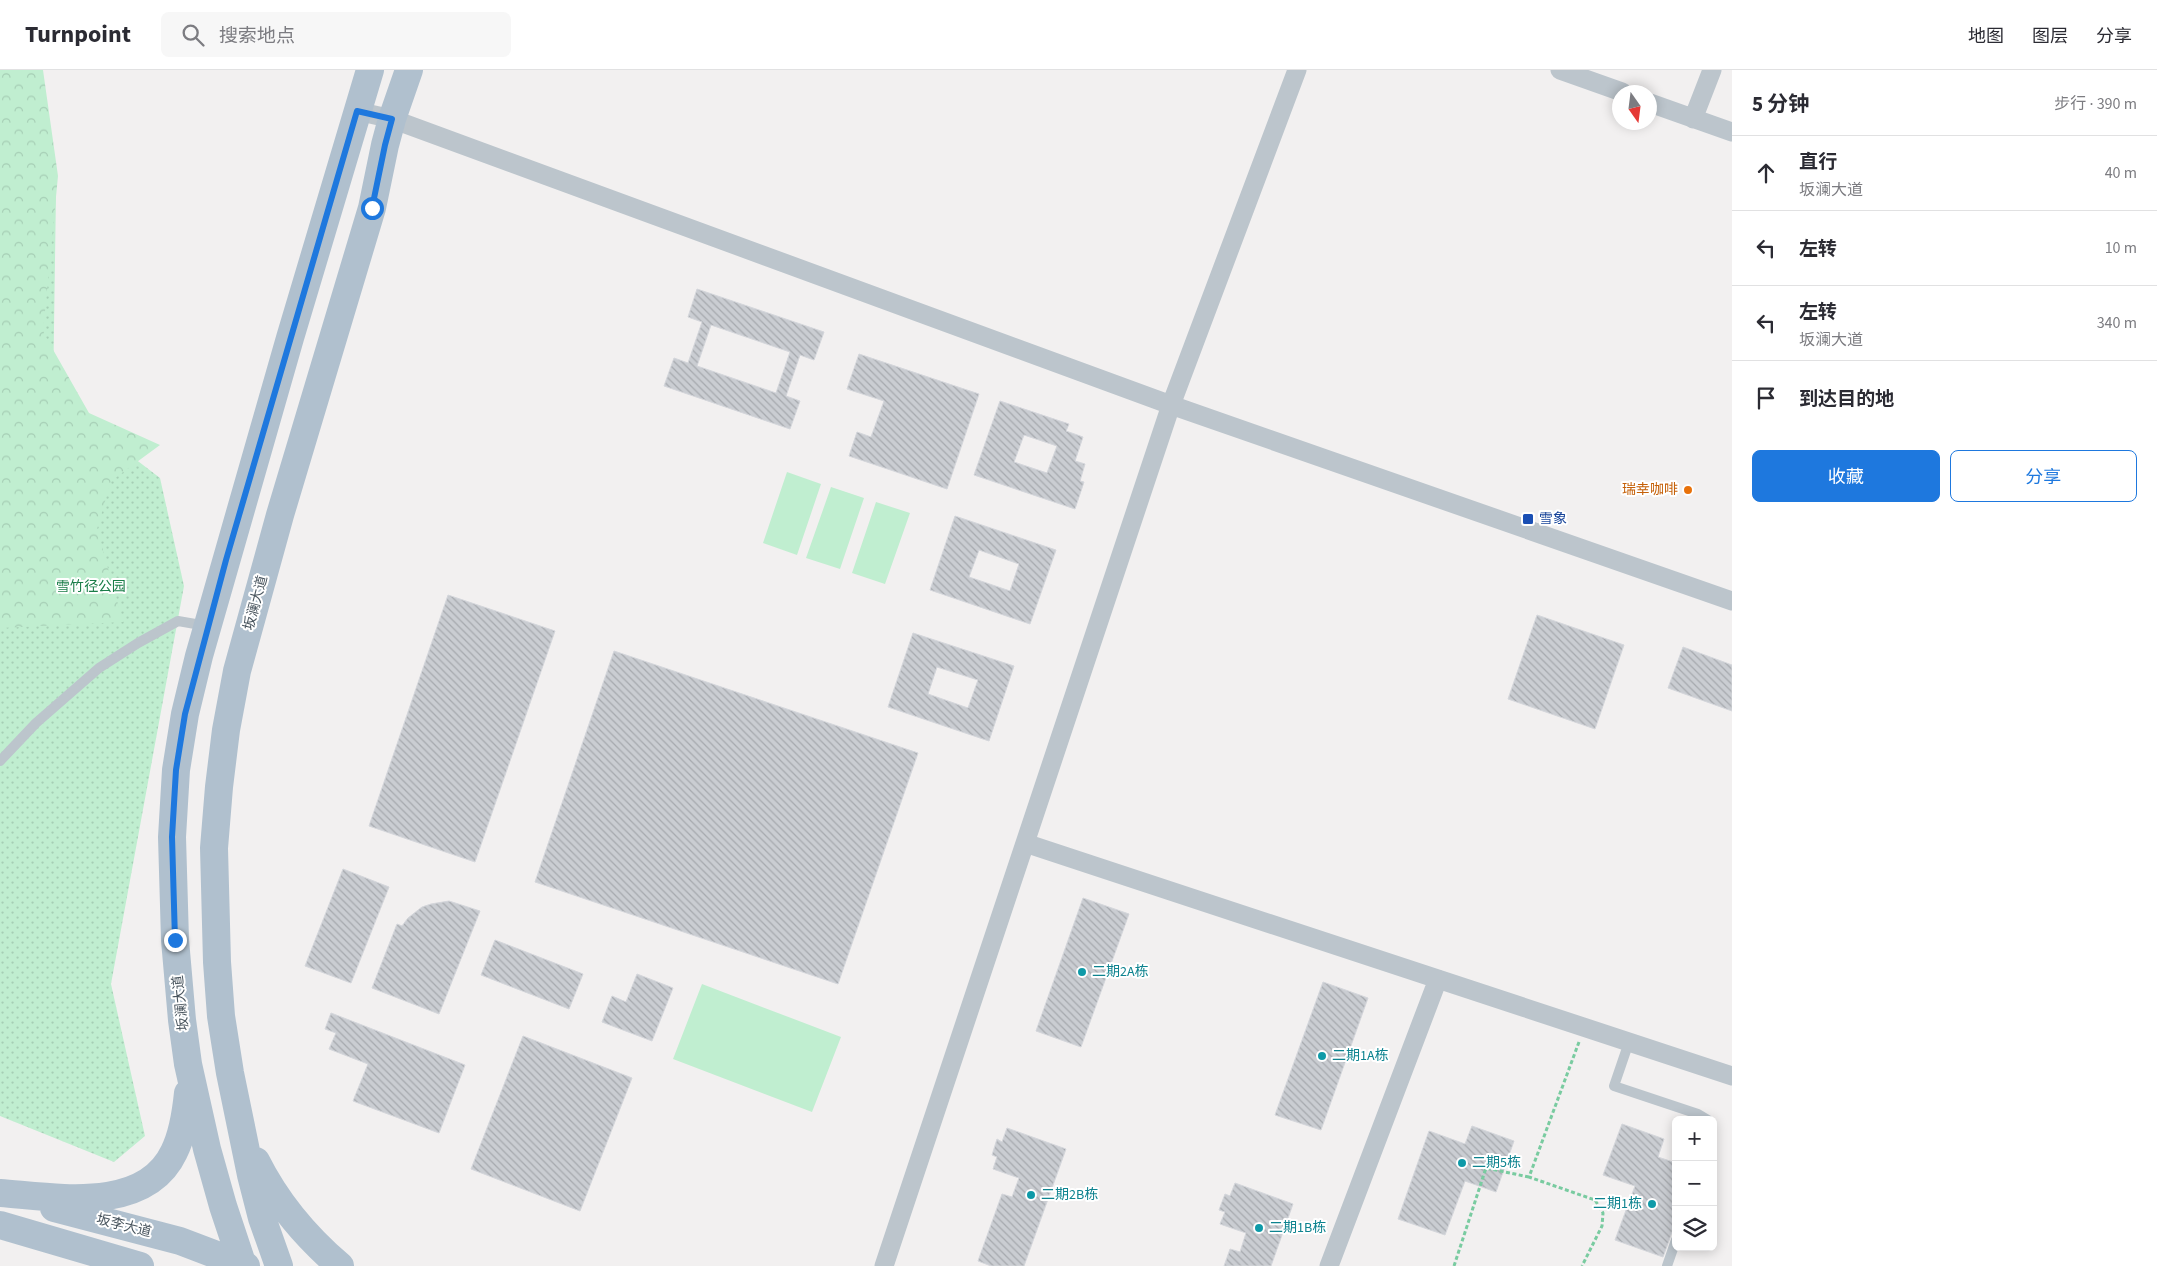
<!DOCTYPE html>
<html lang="zh">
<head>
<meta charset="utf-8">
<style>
  body { margin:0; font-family:"Source Sans 3","Noto Sans SC",sans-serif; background:#f7f7f7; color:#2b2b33 }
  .controls { position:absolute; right:15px; bottom:15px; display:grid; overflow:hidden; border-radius:8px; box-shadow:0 2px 12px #0003 }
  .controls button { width:45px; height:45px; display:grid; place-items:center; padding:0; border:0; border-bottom:1px solid #e1e1e2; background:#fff; color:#2b2b33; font:25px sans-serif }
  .compass { position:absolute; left:1612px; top:15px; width:45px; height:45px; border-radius:50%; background:#fff; box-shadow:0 2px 12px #0003; rotate:166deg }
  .stop { position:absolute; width:15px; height:15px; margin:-11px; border:4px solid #1e78de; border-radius:50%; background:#fff }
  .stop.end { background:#1e78de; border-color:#fff; box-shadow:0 1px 5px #0008 }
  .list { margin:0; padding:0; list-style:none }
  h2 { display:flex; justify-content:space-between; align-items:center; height:65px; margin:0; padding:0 20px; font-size:21px }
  h2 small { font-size:16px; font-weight:400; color:#7c7c81 }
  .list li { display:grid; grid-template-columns:32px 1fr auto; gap:15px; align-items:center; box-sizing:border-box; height:75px; padding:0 20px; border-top:1px solid #e1e1e2 }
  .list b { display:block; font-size:19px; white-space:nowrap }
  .list p { margin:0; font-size:16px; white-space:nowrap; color:#7c7c81 }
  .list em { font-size:16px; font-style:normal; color:#7c7c81 }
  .actions { display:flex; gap:10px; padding:15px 20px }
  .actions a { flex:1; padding:11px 0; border:1px solid #1e78de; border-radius:8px; text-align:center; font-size:18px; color:#1e78de }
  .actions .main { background:#1e78de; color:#fff }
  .icon { flex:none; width:28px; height:28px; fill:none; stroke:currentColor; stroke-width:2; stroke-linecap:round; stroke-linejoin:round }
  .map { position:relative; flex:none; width:1732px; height:1196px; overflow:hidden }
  header { display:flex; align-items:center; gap:30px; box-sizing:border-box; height:70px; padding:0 25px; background:#fff; border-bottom:1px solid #e1e1e2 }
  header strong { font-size:24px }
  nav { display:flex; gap:28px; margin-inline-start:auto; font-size:18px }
  .search { width:350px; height:45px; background:#f7f7f7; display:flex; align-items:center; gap:12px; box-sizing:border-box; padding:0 18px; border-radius:8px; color:#7c7c81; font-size:19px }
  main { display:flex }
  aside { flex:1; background:#fff }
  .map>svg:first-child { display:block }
</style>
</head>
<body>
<header>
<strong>Turnpoint</strong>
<div class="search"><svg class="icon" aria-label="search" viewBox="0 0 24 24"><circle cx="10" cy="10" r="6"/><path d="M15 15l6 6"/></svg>搜索地点</div>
<nav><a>地图</a><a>图层</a><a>分享</a></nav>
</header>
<main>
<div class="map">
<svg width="1732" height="1196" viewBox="0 0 1732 1196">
  <defs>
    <pattern id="grass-dots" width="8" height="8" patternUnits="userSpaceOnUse" patternTransform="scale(1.25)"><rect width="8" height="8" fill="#c0eed0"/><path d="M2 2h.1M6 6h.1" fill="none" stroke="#a6ceb5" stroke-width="1.8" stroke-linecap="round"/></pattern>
    <pattern id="forest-crowns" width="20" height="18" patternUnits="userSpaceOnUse" patternTransform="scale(1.25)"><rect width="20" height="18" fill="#c0eed0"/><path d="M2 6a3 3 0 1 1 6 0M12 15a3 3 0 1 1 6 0" fill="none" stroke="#a6ceb5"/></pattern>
    <pattern id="building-back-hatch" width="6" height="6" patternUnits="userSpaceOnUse" patternTransform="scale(1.25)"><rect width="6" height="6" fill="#cacdd2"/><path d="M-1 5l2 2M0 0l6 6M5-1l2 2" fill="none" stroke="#a6a9ae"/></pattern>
  </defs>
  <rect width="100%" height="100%" fill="#f2f0f0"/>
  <path fill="url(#grass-dots)" d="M0,0L56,123L53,326L160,408L184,516L111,914L145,1066L114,1092L0,1046Z"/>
  <path fill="url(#forest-crowns)" d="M0,0H43L58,106L43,262L89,343L160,375L111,411L97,459L123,552L0,558Z"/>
  <path fill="#c0eed0" d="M787,402L821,414L797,485L763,473Z
    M831,417L864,428L840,499L806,488Z
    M876,432L910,443L885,514L852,503Z
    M702,914L841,967L812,1042L673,989Z"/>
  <path fill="url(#building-back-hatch)" stroke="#d4d6db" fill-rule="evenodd" d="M697,219L824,262L814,290L800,285L786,326L800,331L790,359L664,316L674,288L688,293L702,252L688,247ZM711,255L790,282L776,323L697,296Z
    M859,284L979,324L947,419L849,386L857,362L871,367L884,331L847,319Z
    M1000,331L1069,354L1066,361L1083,367L1075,391L1085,394L1080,411L1084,412L1075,439L974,405ZM1024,365L1057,376L1047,403L1014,392Z
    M955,446L1056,480L1030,554L930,520ZM979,480L1019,494L1010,521L969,507Z
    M448,525L555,561L475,792L369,756Z
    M1537,545L1624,575L1595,659L1508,629Z
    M913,563L1014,596L989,671L888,637ZM937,597L978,610L968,638L928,624Z
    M1683,577L1732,595V641L1668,618Z
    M614,581L918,683L838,914L535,812Z
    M343,799L389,817L351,913L305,896Z
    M1083,828L1129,844L1081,977L1036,961Z
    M449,831L480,841L439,944L372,918L397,854L402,856L408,848L422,837L431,834Z
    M495,870L583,904L569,939L481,905Z
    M637,904L673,918L652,971L602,952L612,926L626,932Z
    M1323,912L1368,928L1321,1060L1275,1045Z
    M331,943L465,995L439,1063L353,1031L368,994L329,979L336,963L325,959Z
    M523,966L632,1008L580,1141L471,1099Z
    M1622,1054L1664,1069L1658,1087L1676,1093V1151L1663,1187L1615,1170L1635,1116L1603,1105Z
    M1472,1056L1514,1071L1496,1122L1465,1111L1445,1165L1398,1149L1429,1061L1465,1074Z
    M1007,1058L1066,1079L1024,1196H991L978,1191L1002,1124L1012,1127L1019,1108L993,1099L997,1087L992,1085L997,1069L1002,1072Z
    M1235,1113L1293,1134L1271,1196H1224L1230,1179L1240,1182L1246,1163L1220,1154L1225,1142L1219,1140L1225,1124L1230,1126Z"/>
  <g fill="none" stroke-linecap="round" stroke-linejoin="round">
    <path stroke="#79cba0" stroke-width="3" stroke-dasharray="4 2.5" stroke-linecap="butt" d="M1579,972L1529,1107L1595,1130L1603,1143L1602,1156L1582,1196
      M1454,1196L1486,1098L1529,1107"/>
    <path stroke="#bcc5cc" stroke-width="10" d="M0,691L36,653L99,598L138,573L178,551L207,556
      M1629,972L1614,1016L1698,1044L1708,1050
      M1667,1196L1676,1170"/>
    <path stroke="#bcc5cc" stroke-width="19" d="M1560,0L1622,22
      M1650,33L1732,62
      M357,41L392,49L1171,335L1732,531
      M1693,49L1712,0
      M1025,773L1732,1006
      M884,1196L1171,335L1297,0
      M1329,1196L1438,909"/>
    <path stroke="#b0c0ce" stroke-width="28" d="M256,1091C276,1131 306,1167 340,1196
      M0,1123C55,1127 145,1144 174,1082C183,1064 186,1043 188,1023
      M54,1138L180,1171L246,1196
      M0,1155L140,1196
      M243,1196L223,1136L207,1079L188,994L182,950L175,870L172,767L176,700L185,644L199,586L290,268L370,0
      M279,1196L262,1148L251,1105L230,1003L221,946L217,892L214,778L219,717L226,660L237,601L280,445L372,138L385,75L392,49L409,0"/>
  </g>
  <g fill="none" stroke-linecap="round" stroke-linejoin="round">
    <path stroke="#1e78de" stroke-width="6" d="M175,870L172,767L176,700L185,644L226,490L357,41L392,49L385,75L372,138"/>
  </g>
  <circle fill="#e8710a" stroke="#fff" stroke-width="2" cx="1688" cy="420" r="5"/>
  <rect fill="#1a4fb4" stroke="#fff" stroke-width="2" x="1522" y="443" width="12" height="12" rx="2.5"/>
  <g fill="#0f9aa8" stroke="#fff" stroke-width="2">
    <circle cx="1082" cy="902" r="5"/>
    <circle cx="1322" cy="986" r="5"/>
    <circle cx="1462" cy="1093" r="5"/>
    <circle cx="1031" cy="1125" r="5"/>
    <circle cx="1652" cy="1134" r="5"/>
    <circle cx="1259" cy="1158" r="5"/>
  </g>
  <g text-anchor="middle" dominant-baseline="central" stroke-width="4" stroke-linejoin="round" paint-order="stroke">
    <g font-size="14" fill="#c56008" stroke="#fff" text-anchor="end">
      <text x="1678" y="420">瑞幸咖啡</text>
    </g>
    <g font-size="14" fill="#164399" stroke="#fff" text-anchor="start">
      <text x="1539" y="449">雪象</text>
    </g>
    <g font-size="14" fill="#1a7d48" stroke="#fff">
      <text x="91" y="517">雪竹径公园</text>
    </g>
    <g font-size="14" fill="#48545d" stroke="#fff">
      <text transform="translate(256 533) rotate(-75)">坂澜大道</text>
      <text transform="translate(181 933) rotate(-96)">坂澜大道</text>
      <text transform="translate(124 1156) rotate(14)">坂李大道</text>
    </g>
    <g font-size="14" fill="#0d838f" stroke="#fff" text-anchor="start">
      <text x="1092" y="902">二期2A栋</text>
      <text x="1332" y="986">二期1A栋</text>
      <text x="1472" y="1093">二期5栋</text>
      <text x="1041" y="1125">二期2B栋</text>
      <text x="1642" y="1134" text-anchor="end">二期1栋</text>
      <text x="1269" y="1158">二期1B栋</text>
    </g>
  </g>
</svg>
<div class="controls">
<button>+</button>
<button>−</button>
<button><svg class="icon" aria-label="layers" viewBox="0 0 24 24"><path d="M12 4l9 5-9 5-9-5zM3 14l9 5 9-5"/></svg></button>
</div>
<svg class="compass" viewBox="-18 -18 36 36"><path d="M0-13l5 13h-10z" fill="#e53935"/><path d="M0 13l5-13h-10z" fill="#7c7c81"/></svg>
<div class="stop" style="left:372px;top:138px"></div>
<div class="stop end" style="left:175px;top:870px"></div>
</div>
<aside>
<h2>5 分钟<small>步行 · 390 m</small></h2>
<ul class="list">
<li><svg class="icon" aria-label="ahead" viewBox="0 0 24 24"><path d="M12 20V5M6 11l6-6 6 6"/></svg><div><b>直行</b><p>坂澜大道</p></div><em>40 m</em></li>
<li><svg class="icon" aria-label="left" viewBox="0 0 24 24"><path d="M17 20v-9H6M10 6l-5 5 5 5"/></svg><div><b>左转</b></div><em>10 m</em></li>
<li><svg class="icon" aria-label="left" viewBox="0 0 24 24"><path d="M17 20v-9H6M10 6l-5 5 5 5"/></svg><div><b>左转</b><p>坂澜大道</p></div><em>340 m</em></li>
<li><svg class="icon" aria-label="arrive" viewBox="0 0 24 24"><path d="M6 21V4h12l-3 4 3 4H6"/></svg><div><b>到达目的地</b></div></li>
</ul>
<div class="actions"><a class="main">收藏</a><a>分享</a></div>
</aside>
</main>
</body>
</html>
